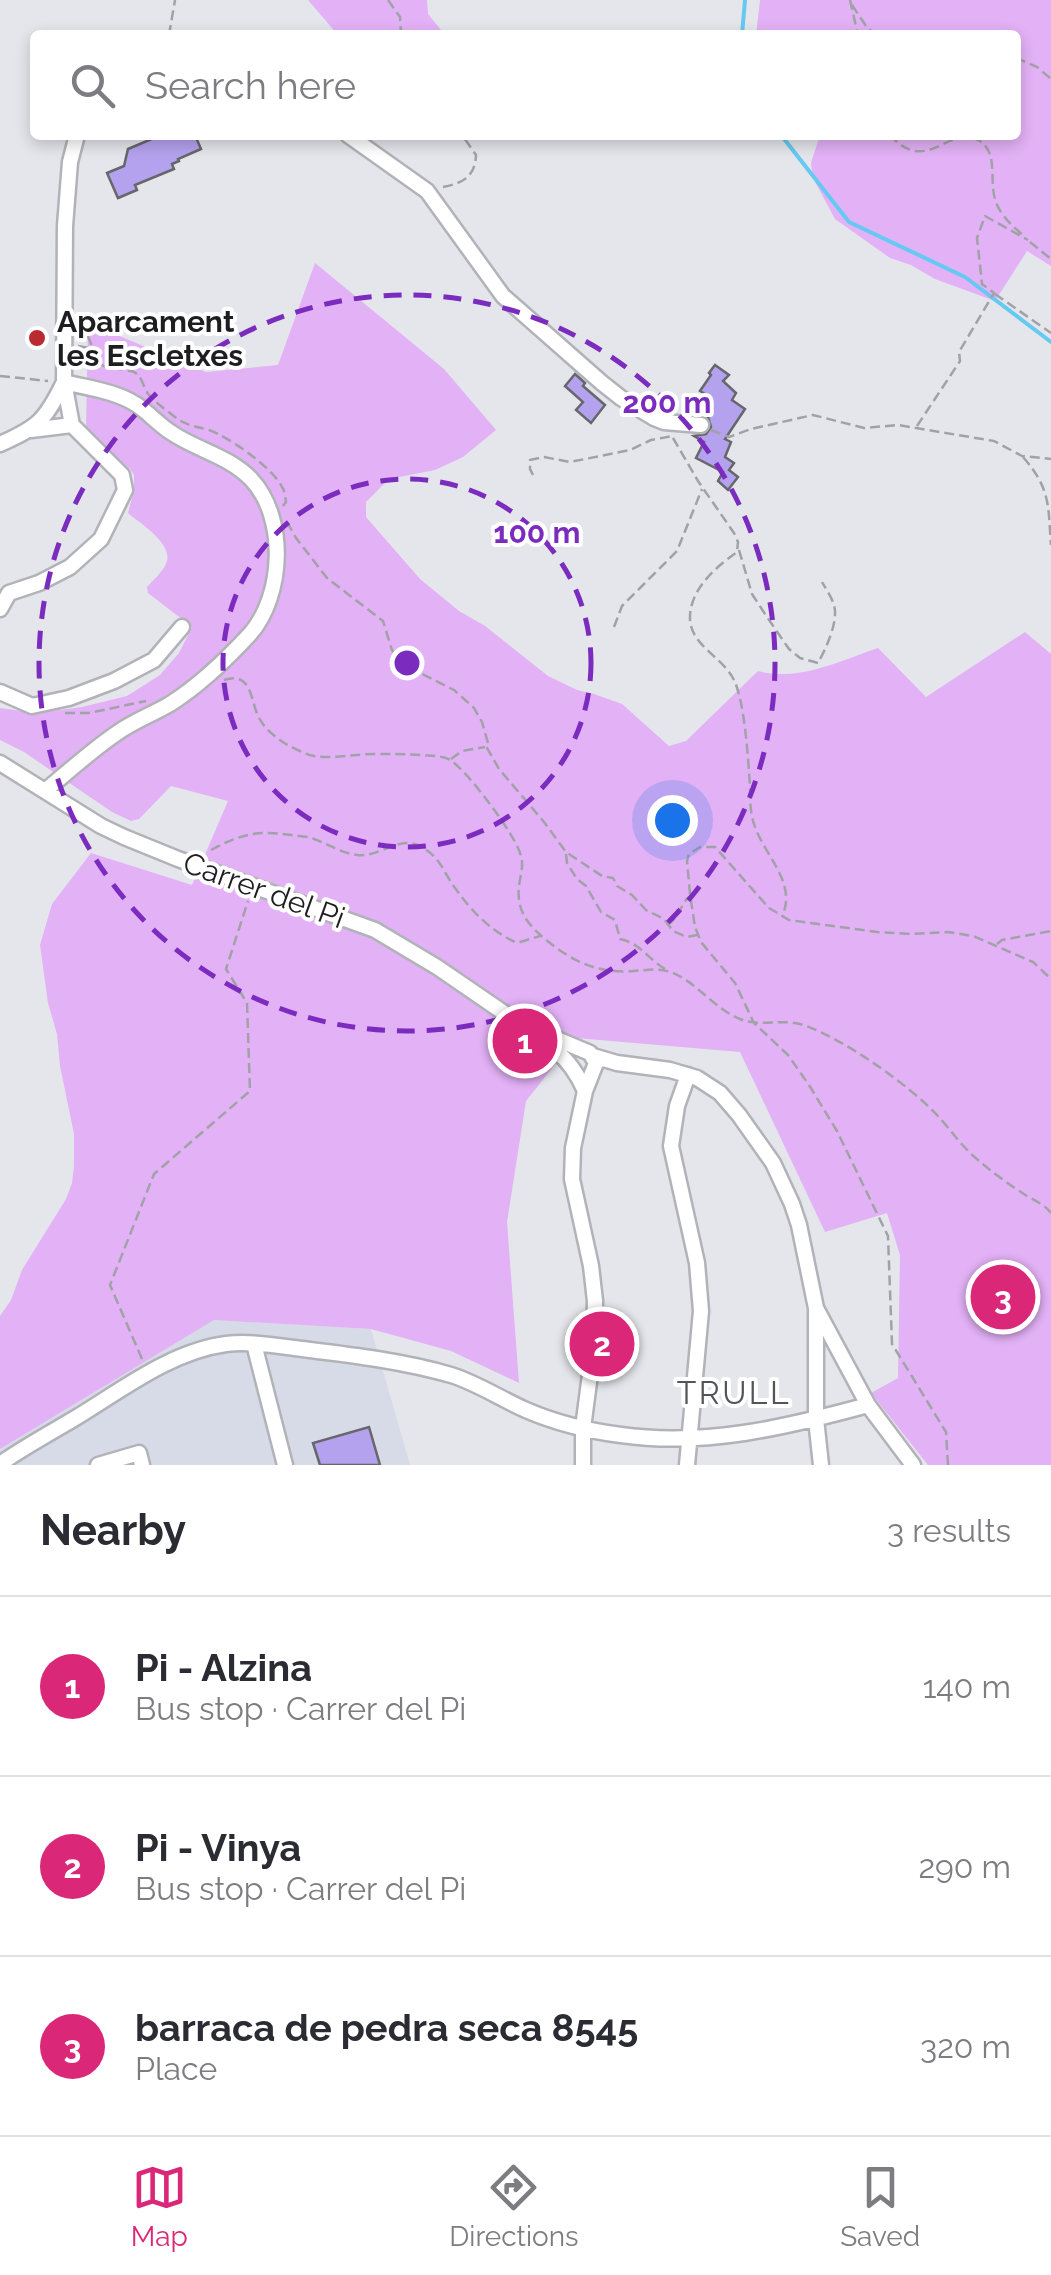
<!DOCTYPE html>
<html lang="en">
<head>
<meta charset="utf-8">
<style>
  body { margin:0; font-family:Raleway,sans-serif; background:#f2f2f3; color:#2b2b33 }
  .you { position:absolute; left:672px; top:820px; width:35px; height:35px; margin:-25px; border:8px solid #fff; border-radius:50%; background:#1a73e8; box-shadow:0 0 0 15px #1a73e833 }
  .badge { display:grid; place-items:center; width:65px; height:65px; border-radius:50%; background:#db2777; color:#fff; font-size:32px; font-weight:700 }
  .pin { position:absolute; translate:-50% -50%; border:5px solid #fff; box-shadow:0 2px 10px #0006 }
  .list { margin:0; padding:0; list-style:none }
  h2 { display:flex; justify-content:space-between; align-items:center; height:130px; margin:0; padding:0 40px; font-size:42px }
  h2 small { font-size:32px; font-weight:400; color:#7c7c81 }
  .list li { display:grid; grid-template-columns:65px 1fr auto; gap:30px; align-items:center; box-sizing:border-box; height:180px; padding:0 40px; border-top:2px solid #e1e1e2 }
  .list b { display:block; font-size:38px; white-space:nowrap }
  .list p { margin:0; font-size:32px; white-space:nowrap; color:#7c7c81 }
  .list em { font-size:32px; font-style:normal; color:#7c7c81 }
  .icon { flex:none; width:55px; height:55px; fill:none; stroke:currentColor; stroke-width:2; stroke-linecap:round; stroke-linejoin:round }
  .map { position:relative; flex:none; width:1051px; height:1465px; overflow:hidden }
  .search { position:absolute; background:#fff; box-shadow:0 5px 15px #0003; left:30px; right:30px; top:30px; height:110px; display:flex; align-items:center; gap:25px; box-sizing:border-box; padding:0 35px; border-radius:10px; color:#7c7c81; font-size:38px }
  .sheet { height:670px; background:#fff }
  nav { display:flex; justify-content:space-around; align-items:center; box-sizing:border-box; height:140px; border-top:2px solid #e1e1e2; background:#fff; font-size:28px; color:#7c7c81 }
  nav a { display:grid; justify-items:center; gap:5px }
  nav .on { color:#db2777 }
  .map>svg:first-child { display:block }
</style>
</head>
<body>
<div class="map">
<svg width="1051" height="1465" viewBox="0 0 1051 1465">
  <rect width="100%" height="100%" fill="#e4e6eb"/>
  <path fill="#d7dbe7" d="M214,1320L371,1329L410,1465H0V1449Z"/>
  <path fill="#e3b1f6" d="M308,0H427L428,14L445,35H338Z
    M760,0H1051V266L1027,251L995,301L935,279L911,265L890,258L835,219L813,178L811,163L820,135H1016V35H756Z
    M315,263L444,369L496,430L463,457L435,470L389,479L366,502V517L420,579L459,611L485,626L548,676L577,690L594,694L622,704L669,746L686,741L758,671C798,682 840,661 878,648L926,697L1025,632L1051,654V1465H928L871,1393L898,1378L900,1255L887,1213L825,1232L740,1052L576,1038L526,1101L507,1222L519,1383L451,1351L371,1329L214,1320L0,1449V1316L11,1300L22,1270L66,1199L72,1183L74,1166V1134L60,1066L57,1034L48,1003L40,945L52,904L91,853L192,885L228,801L171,786L139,819L131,821L112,812L24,752L0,740V708L37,713L82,707L127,696L160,675L179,653L192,627L148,593L147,587C154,579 165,570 167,561C172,543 141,524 128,513L134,490V475L130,469L86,431L88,323L206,372L278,365Z"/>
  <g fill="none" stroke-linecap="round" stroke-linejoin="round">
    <path stroke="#66c9f2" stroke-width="4" d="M742,35L745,0
      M781,135L849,222L965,277L1051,342"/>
  </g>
  <path fill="#b4a2ee" stroke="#67666b" stroke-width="2.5" d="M161,135H195L201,149L178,159L179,161L172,164L174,169L135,185L137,190L118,198L107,173L124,166L128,149Z
    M715,365L729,375L723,381L736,393L732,400L745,409L725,439L731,442L725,457L734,463L729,470L738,477L728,490L718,481L723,472L696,458L704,442L694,436L706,434L711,427L708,417L696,414L708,396L700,391L711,375L709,373Z
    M575,374L585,383L583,386L605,405L591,423L576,410L583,402L565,386Z
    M369,1427L380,1465H320L313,1443Z"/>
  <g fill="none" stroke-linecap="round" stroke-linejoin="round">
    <defs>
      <path id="minor" d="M348,135L427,191L503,296L602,383L621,398L654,418L664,422L701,425
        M31,430L72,425
        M0,444C38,427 45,421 64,382
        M0,609L9,593L39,583L70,567L101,539L125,490L122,475L72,425L64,382L65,226L70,162L77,135
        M0,692L32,706L69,698L114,681L154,660L182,627
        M0,763L101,826L124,837L178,859L375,930L437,967L523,1026C532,1038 544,1043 556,1051C570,1062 578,1075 585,1091
        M46,790C69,771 92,750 117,733C134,721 153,714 170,704C200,685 226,660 250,634C284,595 287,517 251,479C229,456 197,450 172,433C159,425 149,413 137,405C116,391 88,388 64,382
        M538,1031L590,1053L596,1063L585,1091L573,1148L572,1179L591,1266L595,1301L594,1344L583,1428V1465
        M593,1056L617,1063L670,1070L697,1078L720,1093L739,1115L773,1163L792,1204L799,1225L816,1308L868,1405L913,1465
        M816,1311V1419L821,1465
        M254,1344L285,1465
        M0,1464C24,1447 52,1432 77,1417C123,1389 172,1351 226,1344C251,1341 277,1346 302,1349C351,1355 403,1361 451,1375C477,1383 501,1399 526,1410C556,1423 589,1431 621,1435C705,1447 787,1427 868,1405
        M98,1465L139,1453L142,1465
        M687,1465L701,1311L697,1263L671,1146L677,1106L688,1075"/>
    </defs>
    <use href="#minor" stroke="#b1b3b8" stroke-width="19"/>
    <path stroke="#a0a2a6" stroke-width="2.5" stroke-dasharray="10 5" stroke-linecap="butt" d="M388,0L400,17L401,35
      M850,0L858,35
      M852,5L866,26L875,35
      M169,35L175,0
      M1016,58L1037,67L1051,79
      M890,135C927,176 947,125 978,140C999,151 989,180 995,199C999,214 1012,226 1024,236
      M215,136L217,135
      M443,187C463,183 475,177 476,155L462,135
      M1030,242L1051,259
      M995,294L1051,333
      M77,325C97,339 89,356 100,364C109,370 122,368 131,371C143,374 142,387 149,395C157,404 170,413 179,420C189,426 198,427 209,430C229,437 273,468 282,487C285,491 285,497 286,502L283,506
      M78,346L89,348L93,352
      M0,376L48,381
      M917,426L960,361L959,352L994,293L982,284L977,238L985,216L1028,240
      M711,430L729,437L751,429L813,415L864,428L898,425L994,441L1022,456L1051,459
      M673,438L698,481L734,533L738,542L737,552C716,567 689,590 690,619C691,646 723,657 734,680C745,703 748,759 750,786C750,799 750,812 754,824C763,854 798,883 782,916
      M1023,457C1051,489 1048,506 1051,545
      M533,475L530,469V460L544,457L570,462L630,450L651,440L673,436
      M287,522L296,538L327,578L383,621L392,650L402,664L454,690L474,708L482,722L488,743L486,746L499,769L544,822L566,852L602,876L613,878L617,886L632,895L646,910L664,919L673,931L687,937L697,935
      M739,550L752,594L767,617L789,649L800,658L818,663C825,650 835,629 835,614C836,603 827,591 822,582
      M614,627L622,606L677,551L702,489
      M224,680C253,671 250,701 259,718C265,729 275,737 286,744C294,748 304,754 314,756C333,759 355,754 374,754C390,754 405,754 420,755C429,756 442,755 450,760C467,770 517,837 521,856C524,867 520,876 519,886C516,913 530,927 550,943C575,963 601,974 634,971C647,970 658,968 671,972C698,983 713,1008 740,1019C761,1028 783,1017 806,1026C845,1040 909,1085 937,1115C951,1130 962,1147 978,1160C993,1173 1010,1185 1027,1196C1036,1201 1045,1205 1051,1213
      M65,713H89L146,701
      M451,759L462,751L485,747
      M211,850C241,834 257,830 291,835C298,836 307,836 314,839C328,844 341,853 357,855C380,858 399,834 422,847C442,859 443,872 455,888C472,912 491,931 517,943L540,936
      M566,854L567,863L577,879L586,886L601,912L615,920L620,939C640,943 648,959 665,969
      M667,925C681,917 680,904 689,897
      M997,944L1002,940L1051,931
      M142,1359L110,1285L154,1174L250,1091L247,1003L226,969L248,901
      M948,1465L946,1432L892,1344L888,1236L837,1131L809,1085L788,1055L754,1023L735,983L701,942L695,927L690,894L687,861L689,854L700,847H715L769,908L789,920L877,932L910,934L948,932L973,936L1033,962L1051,979"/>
    <use href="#minor" stroke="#fff" stroke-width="14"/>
  </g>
  <g fill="none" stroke="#7b2cbf" stroke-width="5" stroke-dasharray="18 12">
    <circle cx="407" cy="663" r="184"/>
    <circle cx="407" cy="663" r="368"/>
  </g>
  <circle fill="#ba2a31" stroke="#fff" stroke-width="4" cx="37" cy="338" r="10"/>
  <g text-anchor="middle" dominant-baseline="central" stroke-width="8" stroke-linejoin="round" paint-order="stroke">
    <g font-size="30" font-weight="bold" fill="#1e1e20" stroke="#fff" text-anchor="start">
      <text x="57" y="321">Aparcament<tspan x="57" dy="34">les Escletxes</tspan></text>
    </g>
    <g font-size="30" fill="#1e1e20" stroke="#fff">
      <text transform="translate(264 890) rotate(20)">Carrer del Pi</text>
    </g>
    <g font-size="32" letter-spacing="2.5" fill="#525458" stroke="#fff">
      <text x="734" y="1392">TRULL</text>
    </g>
  </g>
  <circle cx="407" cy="663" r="15" fill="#7b2cbf" stroke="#fff" stroke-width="5"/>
  <g font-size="30" text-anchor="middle" font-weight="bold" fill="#7b2cbf" stroke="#fff" stroke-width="8" stroke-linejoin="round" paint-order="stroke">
    <text x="667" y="413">200 m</text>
    <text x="537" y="543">100 m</text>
  </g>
</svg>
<div class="you"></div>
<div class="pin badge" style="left:525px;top:1041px">1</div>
<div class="pin badge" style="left:602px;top:1344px">2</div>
<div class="pin badge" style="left:1003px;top:1297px">3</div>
<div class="search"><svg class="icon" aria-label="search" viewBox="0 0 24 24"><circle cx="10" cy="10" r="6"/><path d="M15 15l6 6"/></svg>Search here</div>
</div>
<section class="sheet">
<h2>Nearby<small>3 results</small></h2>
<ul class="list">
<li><span class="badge">1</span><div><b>Pi - Alzina</b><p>Bus stop · Carrer del Pi</p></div><em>140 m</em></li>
<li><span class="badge">2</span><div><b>Pi - Vinya</b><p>Bus stop · Carrer del Pi</p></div><em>290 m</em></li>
<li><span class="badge">3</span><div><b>barraca de pedra seca 8545</b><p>Place</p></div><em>320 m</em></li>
</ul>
</section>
<nav>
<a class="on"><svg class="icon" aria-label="map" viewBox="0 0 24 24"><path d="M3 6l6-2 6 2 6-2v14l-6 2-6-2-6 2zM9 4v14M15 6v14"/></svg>Map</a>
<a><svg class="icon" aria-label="directions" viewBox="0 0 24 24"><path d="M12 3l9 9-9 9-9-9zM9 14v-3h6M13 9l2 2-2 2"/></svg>Directions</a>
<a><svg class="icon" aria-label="saved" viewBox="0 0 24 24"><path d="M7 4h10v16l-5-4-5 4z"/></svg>Saved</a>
</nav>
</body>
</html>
